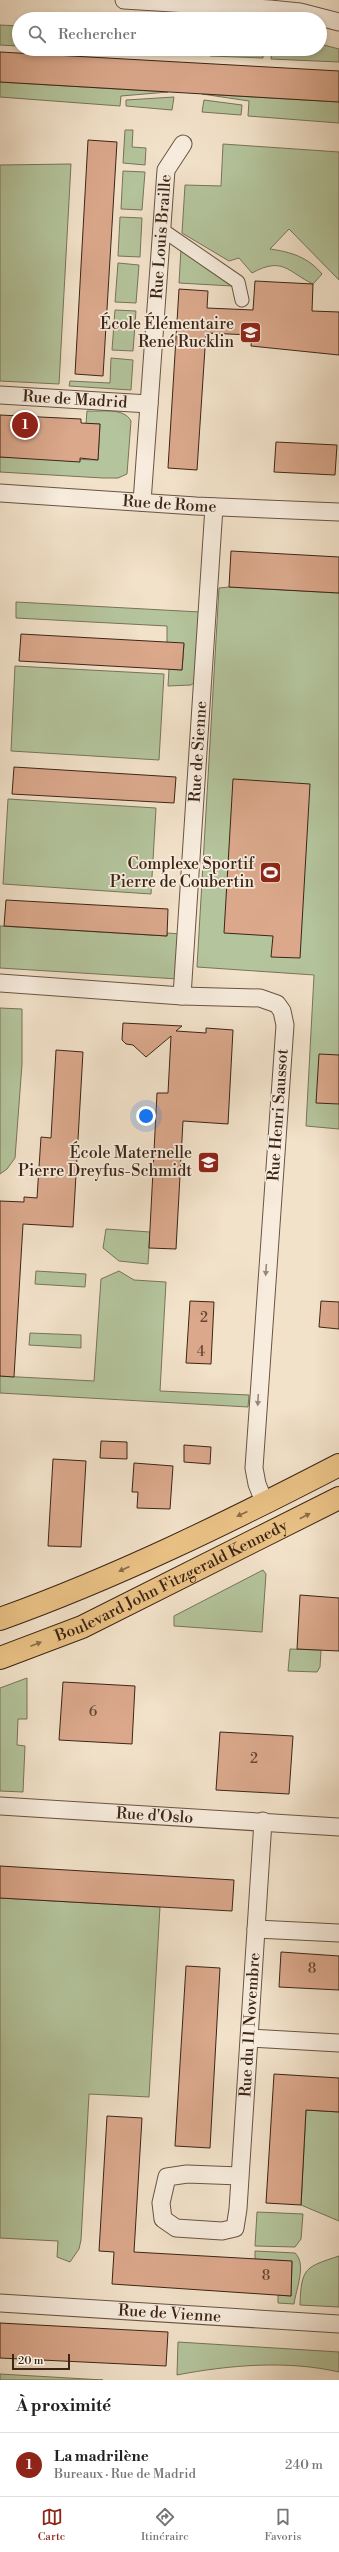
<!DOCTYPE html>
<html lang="fr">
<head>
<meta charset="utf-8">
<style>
  body { margin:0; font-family:"Libre Bodoni",serif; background:#f6f6f6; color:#222 }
  .scale { position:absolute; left:12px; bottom:10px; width:58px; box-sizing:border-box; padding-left:4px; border:2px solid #3c2516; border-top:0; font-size:11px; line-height:14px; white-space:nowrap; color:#3c2516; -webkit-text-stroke:3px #f7ecdd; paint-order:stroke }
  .you { position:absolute; left:146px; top:1116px; width:14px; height:14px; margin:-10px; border:3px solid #fff; border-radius:50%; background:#1a73e8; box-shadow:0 0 0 6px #1a73e833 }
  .badge { display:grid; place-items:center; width:26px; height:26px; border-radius:50%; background:#8f2418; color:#fff; font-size:13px; font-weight:700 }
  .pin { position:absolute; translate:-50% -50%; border:2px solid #fff; box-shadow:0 1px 4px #0006 }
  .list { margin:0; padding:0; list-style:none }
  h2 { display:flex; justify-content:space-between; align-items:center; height:52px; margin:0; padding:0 16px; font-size:17px }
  h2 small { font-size:13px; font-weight:400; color:#767676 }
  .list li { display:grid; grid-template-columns:26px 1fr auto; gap:12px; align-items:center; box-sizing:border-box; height:64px; padding:0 16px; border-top:1px solid #e0e0e0 }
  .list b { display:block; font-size:15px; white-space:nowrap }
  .list p { margin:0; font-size:13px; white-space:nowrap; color:#767676 }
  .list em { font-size:13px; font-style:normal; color:#767676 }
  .icon { flex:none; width:22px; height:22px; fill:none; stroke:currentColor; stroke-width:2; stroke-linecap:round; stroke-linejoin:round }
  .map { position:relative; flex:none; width:339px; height:2380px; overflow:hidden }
  .search { position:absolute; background:#fff; box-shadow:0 2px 6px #0003; left:12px; right:12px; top:12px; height:44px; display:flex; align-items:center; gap:10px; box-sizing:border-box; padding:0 14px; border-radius:22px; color:#767676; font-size:15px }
  .sheet { height:116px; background:#fff }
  nav { display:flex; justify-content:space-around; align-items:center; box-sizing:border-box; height:56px; border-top:1px solid #e0e0e0; background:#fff; font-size:11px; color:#767676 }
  nav a { display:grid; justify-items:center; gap:2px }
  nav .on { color:#8f2418 }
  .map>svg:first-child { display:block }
</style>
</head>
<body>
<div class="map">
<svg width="339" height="2380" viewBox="0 0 339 2380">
  <rect width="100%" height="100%" fill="#f2e2ca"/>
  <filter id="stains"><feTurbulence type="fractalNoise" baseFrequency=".005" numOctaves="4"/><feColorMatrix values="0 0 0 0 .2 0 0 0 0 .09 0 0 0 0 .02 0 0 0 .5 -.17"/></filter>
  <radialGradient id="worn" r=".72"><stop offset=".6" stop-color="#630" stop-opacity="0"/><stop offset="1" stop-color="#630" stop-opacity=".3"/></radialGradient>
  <path fill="#b4c49c" stroke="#787459" d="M0,25L19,26V46L0,45Z
    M320,44L339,49V62L271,59L272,49H320Z
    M118,49H170L168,54L117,51Z
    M210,49H263V58L210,56Z
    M0,82L168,92L121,96L120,106L0,97Z
    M202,94L339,102V123L248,116L249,101Z
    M174,97L172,110L126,106V100Z
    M204,100L242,105L241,115L202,112Z
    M125,130H133L132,147L146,148L145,165L123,163Z
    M223,144L339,152V280L289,229L270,249C291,252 308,257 322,274L313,284C288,272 283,256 252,273L239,258L229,261L182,233L185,185L221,186Z
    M71,164L59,384L0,381V165Z
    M123,171L145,172L142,210L121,209Z
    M120,217L142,218L140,257L118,256Z
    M181,249L232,286L179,283Z
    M118,263L139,265L136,303L115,302Z
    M115,310L136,311L133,351L112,350Z
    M111,358L133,360L131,390L69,386L70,381L110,383Z
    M87,411C101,412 124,407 131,421L127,474L118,478H103L0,472V457L98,460L100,424H86Z
    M229,587L339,593V1129L306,1126L314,975L197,967L219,588Z
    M16,602L200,612L196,681L191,685L168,686L169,669L182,670L184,644L167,643V626L16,618Z
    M15,666L164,674L159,760L11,751Z
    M8,799L156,808L151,894L3,884Z
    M0,926L167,936V933L180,934L178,979L0,968Z
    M0,1008L22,1009V1064L15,1158L7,1169L0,1174Z
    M106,1229L150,1232L148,1264L119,1261L103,1248Z
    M36,1271L86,1274L85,1287L35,1284Z
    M119,1271L134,1280L166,1282L160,1391L249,1395L248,1407L0,1393V1376L94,1381L101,1279Z
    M30,1333L81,1335V1348L29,1345Z
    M263,1570L266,1574L262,1632L174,1626V1616Z
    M290,1649L321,1650L320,1667L317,1672L288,1671Z
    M27,1678V1719H18L17,1745L25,1746L23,1792L0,1791V1688Z
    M0,1898L160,1907L149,2097L89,2094L81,2240L79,2249L70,2262L57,2257L58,2241L0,2238Z
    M306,2110L339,2112V2221L301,2205Z
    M257,2212L303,2214L301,2239L295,2247L255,2246Z
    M255,2251L295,2253C307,2264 296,2289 294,2304L278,2303V2295L291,2296L292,2262L255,2259Z
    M339,2256V2307L300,2305C301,2267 306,2267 339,2256Z
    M178,2342L339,2352V2372C287,2360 229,2365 177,2375Z
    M0,2374L103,2380H0Z"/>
  <path fill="#dba88c" stroke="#3c2516" d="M0,52L339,71V102L0,82Z
    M88,140L117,142L103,376L75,374Z
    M255,281L313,284L312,311L339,312V355L251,346L252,335L206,333L197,470L168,468L179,289L208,291L207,308L253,310Z
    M0,415L81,419V423L100,424L98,460L80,458V462L0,457Z
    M276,442L337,445L335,475L274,472Z
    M231,551L339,557V593L229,587Z
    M21,634L184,643L182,670L19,661Z
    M14,767L176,777L174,803L12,794Z
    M233,779L310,784L300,958L271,957L273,936L224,933Z
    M6,900L168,909L167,936L4,926Z
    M123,1023L182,1026L176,1031L206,1033V1028L233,1030L228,1124L183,1121L176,1249L149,1248L157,1093H168L171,1036L146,1057L133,1045L126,1044L122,1040Z
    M56,1050L83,1052L73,1227L23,1224L14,1377L0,1376V1201L24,1202V1197L37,1198L41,1137L51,1138Z
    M319,1054L339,1055V1104L316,1103Z
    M190,1301L214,1302L211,1364L186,1363Z
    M321,1301L339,1302V1329L319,1327Z
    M101,1441L127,1442V1459L100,1458Z
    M184,1445L211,1447L210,1464L184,1462Z
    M53,1459L86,1461L81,1547L48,1546Z
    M134,1463L173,1466L170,1509L137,1508L138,1492H132Z
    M300,1595L339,1598V1651L297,1649Z
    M63,1682L135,1686L132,1744L59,1740Z
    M220,1732L293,1736L289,1794L216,1790Z
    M0,1866L234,1880L232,1911L0,1898Z
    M281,1952L339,1956V1990L279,1987Z
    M186,1966L220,1968L210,2148L175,2146Z
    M274,2074L339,2078V2112L306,2110L301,2205L266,2203Z
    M107,2116L142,2118L134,2252L292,2261L291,2296L112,2284L114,2252L99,2251Z
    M0,2323L168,2332L166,2366L0,2358Z"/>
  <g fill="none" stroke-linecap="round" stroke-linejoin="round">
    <defs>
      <path id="pedestrian" d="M161,229L238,282L242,300"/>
      <g id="minor">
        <path d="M124,0L270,9L300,12L339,22"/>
        <path id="s1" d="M0,395L149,404"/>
        <path id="s2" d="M0,493L196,506L339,512"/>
        <path id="s3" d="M142,502L166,170L183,144"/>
        <path d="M0,983L182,996L260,998L277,1004L282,1011L285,1025L254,1468L257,1484L265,1504"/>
        <path id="s4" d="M182,996L214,507"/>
        <path id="s5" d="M0,1806L339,1827"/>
        <path d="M256,1929L339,1933"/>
        <path d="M250,2038L339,2043"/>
        <path id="s6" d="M240,2176L187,2174L167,2177L161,2203L163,2219L176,2228L222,2231L235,2228L238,2209L263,1821"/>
        <path id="s7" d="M0,2303L339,2324"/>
      </g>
      <g id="primary">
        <path d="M0,1619C117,1577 229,1522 339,1465"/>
        <path id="s8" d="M0,1658L82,1627L339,1498"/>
      </g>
    </defs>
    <use href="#pedestrian" stroke="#6a5443" stroke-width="15"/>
    <use href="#minor" stroke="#6a5443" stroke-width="19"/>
    <use href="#primary" stroke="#3c2516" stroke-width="24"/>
    <use href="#pedestrian" stroke="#f7ecdd" stroke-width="13"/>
    <use href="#minor" stroke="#f7ecdd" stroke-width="17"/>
    <use href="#primary" stroke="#e9c185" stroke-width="22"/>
  </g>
  <defs><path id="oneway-solid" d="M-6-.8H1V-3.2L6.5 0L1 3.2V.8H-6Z"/></defs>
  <g fill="#9a887a">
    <use href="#oneway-solid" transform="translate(266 1270) rotate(94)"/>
    <use href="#oneway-solid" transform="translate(258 1400) rotate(93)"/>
  </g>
  <g fill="#8a6b48">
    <use href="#oneway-solid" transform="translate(242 1514) rotate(155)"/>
    <use href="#oneway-solid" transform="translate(305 1516) rotate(-27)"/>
    <use href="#oneway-solid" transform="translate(124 1569) rotate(155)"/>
    <use href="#oneway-solid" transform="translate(36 1644) rotate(-21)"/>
  </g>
  <defs>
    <symbol id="school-square" viewBox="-11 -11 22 22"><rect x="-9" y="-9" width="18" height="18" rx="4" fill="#8f2418" stroke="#f7ecdd"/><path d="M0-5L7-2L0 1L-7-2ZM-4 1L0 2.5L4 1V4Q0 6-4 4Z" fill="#fff"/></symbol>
    <symbol id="stadium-square" viewBox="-11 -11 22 22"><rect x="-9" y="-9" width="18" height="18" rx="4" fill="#8f2418" stroke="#f7ecdd"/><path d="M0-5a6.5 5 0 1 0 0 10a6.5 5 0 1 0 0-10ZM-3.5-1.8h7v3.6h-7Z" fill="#fff"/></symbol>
  </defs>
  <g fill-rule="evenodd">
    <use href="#school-square" x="238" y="320" width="25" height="25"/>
    <use href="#stadium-square" x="258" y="860" width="25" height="25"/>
    <use href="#school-square" x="196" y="1150" width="25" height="25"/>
  </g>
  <g text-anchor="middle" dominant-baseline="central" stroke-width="3.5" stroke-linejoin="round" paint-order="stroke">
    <g font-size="14" fill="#644634">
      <text x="204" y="1318">2</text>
      <text x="201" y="1352">4</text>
      <text x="93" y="1712">6</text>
      <text x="254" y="1759">2</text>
      <text x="312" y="1969">8</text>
      <text x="266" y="2276">8</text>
    </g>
    <g font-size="16" fill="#3c2516" stroke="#f7ecdd">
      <text stroke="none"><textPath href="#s3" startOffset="266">Rue Louis Braille</textPath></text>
      <text stroke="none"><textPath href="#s1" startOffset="75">Rue de Madrid</textPath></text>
      <text stroke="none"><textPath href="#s2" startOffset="170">Rue de Rome</textPath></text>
      <text stroke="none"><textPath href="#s4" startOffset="245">Rue de Sienne</textPath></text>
      <text transform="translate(278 1115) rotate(-86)">Rue Henri Saussot</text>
      <text stroke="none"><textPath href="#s8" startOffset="188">Boulevard John Fitzgerald Kennedy</textPath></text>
      <text stroke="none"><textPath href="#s5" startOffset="155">Rue d'Oslo</textPath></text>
      <text stroke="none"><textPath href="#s6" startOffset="395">Rue du 11 Novembre</textPath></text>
      <text stroke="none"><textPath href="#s7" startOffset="170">Rue de Vienne</textPath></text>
    </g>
    <g font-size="16" fill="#3c2516" stroke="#f7ecdd" text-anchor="end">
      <text x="234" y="324">École Élémentaire<tspan x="234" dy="18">René Rucklin</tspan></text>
      <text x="254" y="864">Complexe Sportif<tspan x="254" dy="18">Pierre de Coubertin</tspan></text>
      <text x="192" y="1153">École Maternelle<tspan x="192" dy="18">Pierre Dreyfus-Schmidt</tspan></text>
    </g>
  </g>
  <rect width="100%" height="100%" filter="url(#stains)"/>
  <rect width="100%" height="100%" fill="url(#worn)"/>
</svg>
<div class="scale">20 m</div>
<div class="you"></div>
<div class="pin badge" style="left:25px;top:425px">1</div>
<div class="search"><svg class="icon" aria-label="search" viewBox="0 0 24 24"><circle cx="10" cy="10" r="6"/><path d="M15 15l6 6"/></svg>Rechercher</div>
</div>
<section class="sheet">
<h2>À proximité<small></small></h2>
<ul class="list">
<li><span class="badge">1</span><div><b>La madrilène</b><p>Bureaux · Rue de Madrid</p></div><em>240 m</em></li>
</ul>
</section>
<nav>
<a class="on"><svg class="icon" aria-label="map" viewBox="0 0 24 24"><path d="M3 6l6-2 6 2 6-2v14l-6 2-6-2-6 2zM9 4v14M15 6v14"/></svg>Carte</a>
<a><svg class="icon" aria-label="directions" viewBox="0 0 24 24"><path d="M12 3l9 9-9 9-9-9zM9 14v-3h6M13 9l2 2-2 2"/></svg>Itinéraire</a>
<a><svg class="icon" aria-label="saved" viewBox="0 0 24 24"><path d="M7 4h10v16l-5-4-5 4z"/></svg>Favoris</a>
</nav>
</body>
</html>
